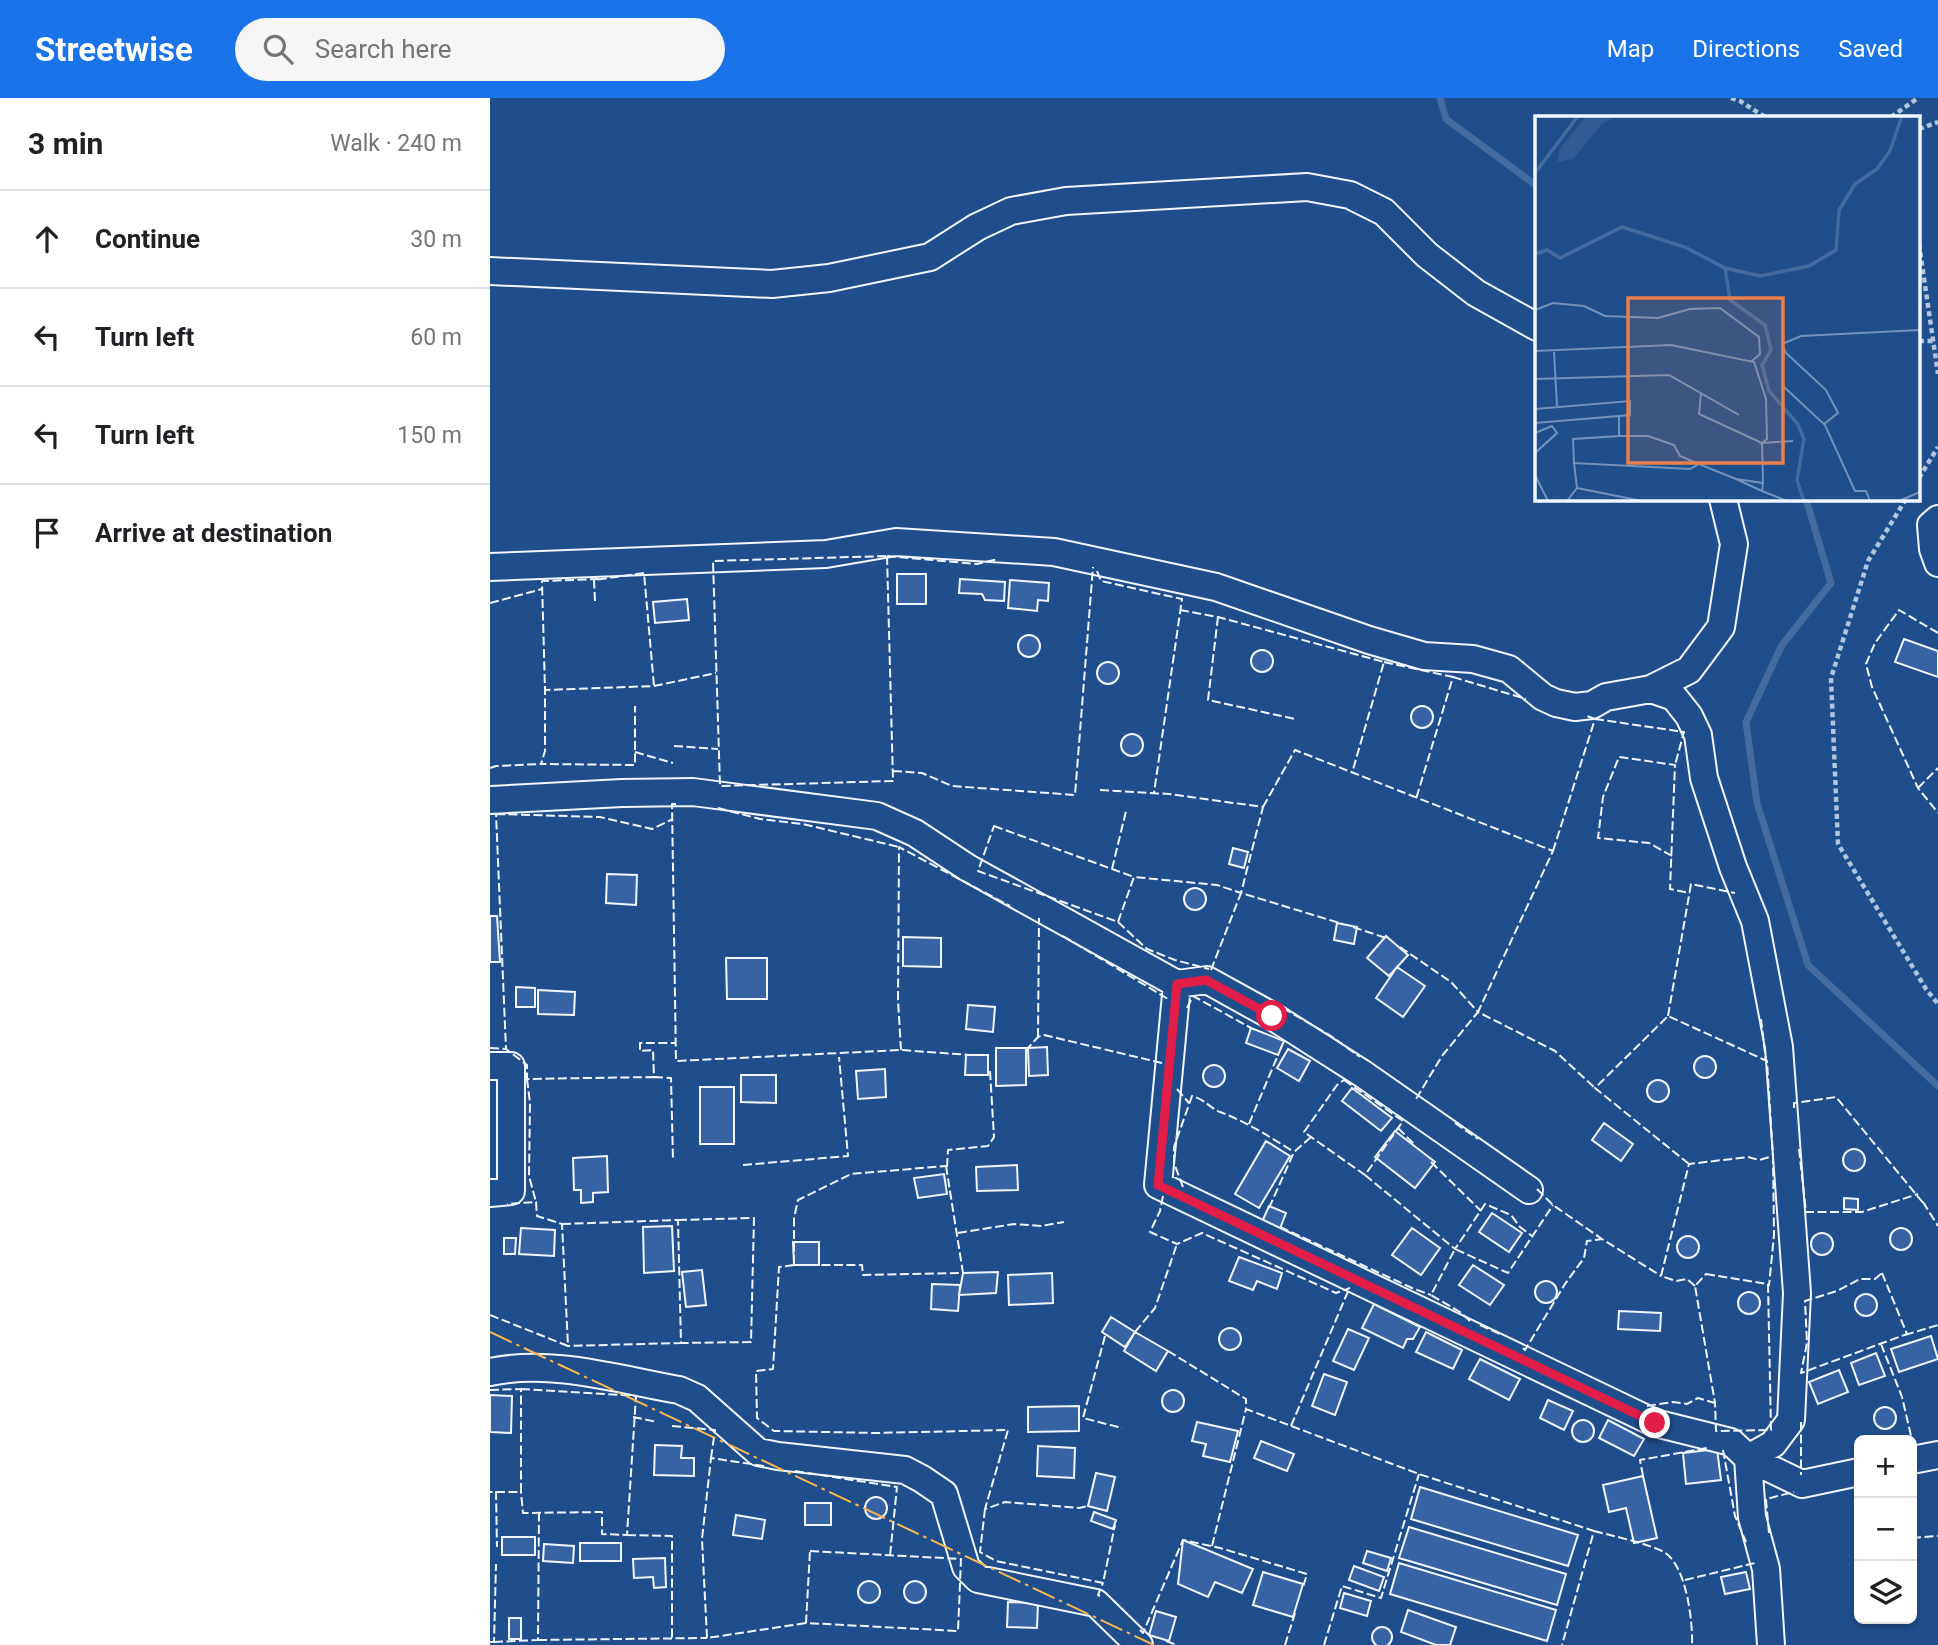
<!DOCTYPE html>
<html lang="en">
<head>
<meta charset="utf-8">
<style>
  body { margin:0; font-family:Roboto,sans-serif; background:#f6f6f6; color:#202124 }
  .controls { position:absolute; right:21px; bottom:21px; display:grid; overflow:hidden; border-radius:10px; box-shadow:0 2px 5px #0004 }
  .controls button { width:63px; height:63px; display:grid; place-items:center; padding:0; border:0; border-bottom:2px solid #e0e0e0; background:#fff; color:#202124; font:35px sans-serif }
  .stop { position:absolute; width:21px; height:21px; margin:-16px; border:5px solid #e11d48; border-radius:50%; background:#fff }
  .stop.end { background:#e11d48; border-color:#fff; box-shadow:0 2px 7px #0008 }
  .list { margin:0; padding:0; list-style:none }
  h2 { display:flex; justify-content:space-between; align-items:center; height:91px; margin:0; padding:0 28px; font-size:30px }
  h2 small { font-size:23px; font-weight:400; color:#757577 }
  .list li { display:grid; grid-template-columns:46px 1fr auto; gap:21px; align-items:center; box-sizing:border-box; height:98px; padding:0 28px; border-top:2px solid #e0e0e0 }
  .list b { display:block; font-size:26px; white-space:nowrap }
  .list em { font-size:23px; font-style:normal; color:#757577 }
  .icon { flex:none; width:38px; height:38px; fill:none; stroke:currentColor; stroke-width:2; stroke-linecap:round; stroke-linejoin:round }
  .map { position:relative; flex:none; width:1448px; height:1547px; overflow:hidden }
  header { display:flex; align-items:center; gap:42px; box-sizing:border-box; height:98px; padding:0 35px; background:#1a73e8; color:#fff }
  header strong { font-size:33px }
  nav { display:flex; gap:38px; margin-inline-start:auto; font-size:24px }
  .search { width:490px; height:63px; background:#f6f6f6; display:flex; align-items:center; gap:18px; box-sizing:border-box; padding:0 24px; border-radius:38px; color:#757577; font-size:26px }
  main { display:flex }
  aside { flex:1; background:#fff }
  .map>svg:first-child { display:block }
</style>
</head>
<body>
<header>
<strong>Streetwise</strong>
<div class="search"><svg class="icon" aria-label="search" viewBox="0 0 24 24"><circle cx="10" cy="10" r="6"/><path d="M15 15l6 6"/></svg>Search here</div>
<nav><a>Map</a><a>Directions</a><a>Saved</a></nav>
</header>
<main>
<aside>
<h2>3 min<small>Walk · 240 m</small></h2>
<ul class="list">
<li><svg class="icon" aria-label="ahead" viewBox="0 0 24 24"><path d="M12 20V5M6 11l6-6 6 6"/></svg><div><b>Continue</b></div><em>30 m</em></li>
<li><svg class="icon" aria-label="left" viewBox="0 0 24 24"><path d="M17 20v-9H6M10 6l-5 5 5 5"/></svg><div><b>Turn left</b></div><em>60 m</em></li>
<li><svg class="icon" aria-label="left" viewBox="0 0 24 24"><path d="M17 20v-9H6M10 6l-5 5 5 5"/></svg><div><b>Turn left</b></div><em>150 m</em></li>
<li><svg class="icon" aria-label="arrive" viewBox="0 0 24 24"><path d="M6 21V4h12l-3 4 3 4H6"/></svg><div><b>Arrive at destination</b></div></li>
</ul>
</aside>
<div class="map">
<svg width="1448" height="1547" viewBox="0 0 1448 1547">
  <rect width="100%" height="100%" fill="#1f4e8c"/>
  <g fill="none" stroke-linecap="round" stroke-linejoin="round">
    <path stroke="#446ba0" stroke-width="7" d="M950,0L956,21L1047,88
      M1316,401L1341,485L1292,547L1256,624L1267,705L1318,867L1448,988"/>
  </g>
  <path fill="#3563a3" stroke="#f2f6ff" stroke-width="2" d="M407,476H436V506H407Z
    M470,481L515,484L514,503L495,502L492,496L469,495Z
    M520,482L559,485L558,503L548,502L547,513L518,510Z
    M197,501L199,522L165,525L163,504Z
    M528 548a11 11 0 1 1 22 0a11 11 0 1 1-22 0Z
    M1414,541L1448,553V579L1405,564Z
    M761 563a11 11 0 1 1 22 0a11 11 0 1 1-22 0Z
    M607 575a11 11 0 1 1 22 0a11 11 0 1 1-22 0Z
    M921 619a11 11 0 1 1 22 0a11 11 0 1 1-22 0Z
    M631 647a11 11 0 1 1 22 0a11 11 0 1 1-22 0Z
    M743,750L758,754L754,770L739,766Z
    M117,776L147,777L146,807L116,805Z
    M694 801a11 11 0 1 1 22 0a11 11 0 1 1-22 0Z
    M0,818H7L10,864H0Z
    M847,825L867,829L864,846L844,842Z
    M896,838L918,857L899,878L877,860Z
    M413,839L451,840V869L413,868Z
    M236,860H277V901H237Z
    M907,869L935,888L913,919L886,900Z
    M26,889L45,890V909H26Z
    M48,892L85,894L84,917L48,916Z
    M478,907L505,909L503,934L476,931Z
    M761,930L794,943L788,957L756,945Z
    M557,949L558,977L539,978L538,950Z
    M506,950H536V987L506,988Z
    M798,951L820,963L809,983L787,970Z
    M476,957H498V977H475Z
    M1204 969a11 11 0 1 1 22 0a11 11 0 1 1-22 0Z
    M713 978a11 11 0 1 1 22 0a11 11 0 1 1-22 0Z
    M395,971L396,999L368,1001L366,973Z
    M251,977H286V1005L251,1004Z
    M1157 993a11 11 0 1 1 22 0a11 11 0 1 1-22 0Z
    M210,989H244V1046H210Z
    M862,990L902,1020L891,1033L852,1003Z
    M1114,1025L1143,1046L1131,1063L1102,1042Z
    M905,1033L945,1064L925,1090L885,1059Z
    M776,1043L800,1058L769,1110L745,1096Z
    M1353 1062a11 11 0 1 1 22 0a11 11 0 1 1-22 0Z
    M117,1058L118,1094L103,1095V1104L91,1105V1092H84L83,1060Z
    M527,1067L528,1092L487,1093L486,1069Z
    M454,1076L457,1096L428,1100L424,1080Z
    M1354,1100L1368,1101V1112L1354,1111Z
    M779,1108L796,1115L789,1133L771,1126Z
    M1002,1115L1032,1135L1019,1154L989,1134Z
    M182,1128L184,1173L154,1175L153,1129Z
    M31,1130L65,1132L64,1158L29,1156Z
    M922,1130L950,1150L931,1177L902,1157Z
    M1400 1141a11 11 0 1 1 22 0a11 11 0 1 1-22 0Z
    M1321 1146a11 11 0 1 1 22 0a11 11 0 1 1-22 0Z
    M1187 1149a11 11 0 1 1 22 0a11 11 0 1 1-22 0Z
    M14,1140H26L25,1156H14Z
    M303,1144H329V1167H304Z
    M749,1159L792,1175L787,1191L767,1183L763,1192L739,1183Z
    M983,1167L1014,1187L1000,1207L969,1187Z
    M212,1172L216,1207L196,1209L192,1174Z
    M508,1174L506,1195L469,1197L473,1175Z
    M562,1175L563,1205L519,1207L518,1177Z
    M1045 1194a11 11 0 1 1 22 0a11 11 0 1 1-22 0Z
    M442,1186L470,1187L468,1213L441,1211Z
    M1248 1205a11 11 0 1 1 22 0a11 11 0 1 1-22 0Z
    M1365 1207a11 11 0 1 1 22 0a11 11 0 1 1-22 0Z
    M884,1206L930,1229L923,1241H917L913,1250L872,1230Z
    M1129,1213L1171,1215L1170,1233L1128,1231Z
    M621,1219L645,1234L635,1249L612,1234Z
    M729 1241a11 11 0 1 1 22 0a11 11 0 1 1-22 0Z
    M858,1231L879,1240L864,1272L843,1263Z
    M645,1234L678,1253L666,1273L634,1253Z
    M936,1234L972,1252L963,1271L926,1254Z
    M1441,1238L1448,1261L1409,1274L1401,1251Z
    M1386,1255L1395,1278L1369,1287L1361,1265Z
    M990,1261L1030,1281L1019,1302L979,1281Z
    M1349,1272L1358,1294L1328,1306L1319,1284Z
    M834,1276L857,1284L845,1317L822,1308Z
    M672 1303a11 11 0 1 1 22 0a11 11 0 1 1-22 0Z
    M0,1297L22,1298L21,1335L0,1334Z
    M1058,1302L1083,1313L1074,1332L1050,1320Z
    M589,1308V1333L538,1334V1309Z
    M1384 1320a11 11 0 1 1 22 0a11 11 0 1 1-22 0Z
    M1118,1322L1154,1341L1144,1358L1109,1340Z
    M1082 1333a11 11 0 1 1 22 0a11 11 0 1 1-22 0Z
    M707,1324L748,1333L740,1364L713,1358L716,1346L702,1343Z
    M771,1343L804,1356L797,1373L764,1360Z
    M165,1347L192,1348L191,1360H204V1378L164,1377Z
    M548,1348L585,1350L584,1380L547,1378Z
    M1227,1351L1231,1382L1196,1386L1193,1355Z
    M606,1375L625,1379L617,1413L598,1408Z
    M1153,1378L1167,1440L1144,1445L1136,1410L1119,1414L1113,1387Z
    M930,1389L1088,1437L1078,1468L921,1421Z
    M375 1410a11 11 0 1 1 22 0a11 11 0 1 1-22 0Z
    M315,1405H341V1427H315Z
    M604,1414L626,1422L623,1431L601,1423Z
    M246,1417L275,1422L272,1441L243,1437Z
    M919,1429L1076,1476L1067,1507L909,1460Z
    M12,1439H45V1457H12Z
    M693,1442L763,1471L752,1495L725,1484L718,1499L688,1486Z
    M90,1445H131V1463H90Z
    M54,1446L84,1448L83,1465L53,1463Z
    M877,1453L901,1460L897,1473L873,1465Z
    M175,1460L176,1489L164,1490L163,1479L144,1480L143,1461Z
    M909,1465L1066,1512L1057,1543L900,1496Z
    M864,1468L894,1479L889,1493L859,1482Z
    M773,1474L813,1486L803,1519L763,1507Z
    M1256,1474L1260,1491L1235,1496L1231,1479Z
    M414 1494a11 11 0 1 1 22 0a11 11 0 1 1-22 0Z
    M368 1494a11 11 0 1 1 22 0a11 11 0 1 1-22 0Z
    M854,1495L881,1503L877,1518L850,1510Z
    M518,1504L548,1505L547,1530L517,1529Z
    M918,1512L966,1529L960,1547H946L911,1534Z
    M666,1513L686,1519L679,1543L659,1537Z
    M19,1520H31V1541H19Z
    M882 1539a10 10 0 1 1 20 0a10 10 0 1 1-20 0Z"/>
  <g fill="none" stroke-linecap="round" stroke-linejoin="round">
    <defs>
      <path id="minor" d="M0,173L282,186L339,180L440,159L487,129L521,113L576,103L817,89L860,97L894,114L937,157L986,195L1047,229
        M1448,421L1441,427L1443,451L1448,465
        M0,469L336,456L406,444L564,454L726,489L879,542L934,558L983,561L1019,571L1053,599L1066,605L1085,609L1102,607L1116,599L1161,591L1184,599L1199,618L1208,637L1214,680L1243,769L1265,823L1289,949L1307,1195L1301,1322L1283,1346L1258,1360
        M1161,591L1199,572L1231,529L1244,446L1233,401
        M0,702L132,695L203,694L387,718L425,735L478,770L687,886L717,882L782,918L873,976L1039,1092
        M687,886L668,1087L1165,1325L1241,1344L1258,1360L1262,1419L1276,1471L1281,1547
        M0,968H21V1093L0,1095
        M0,1274C62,1261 127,1281 189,1292L207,1300L268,1354L288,1358L415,1372L432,1381L454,1396L476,1469L488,1481L606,1505L649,1547
        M1258,1360L1312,1386L1369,1374
        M1422,1362L1448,1357"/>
    </defs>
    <use href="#minor" stroke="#f2f6ff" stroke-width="30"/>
    <path stroke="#b3c4dc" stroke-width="4.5" stroke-dasharray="5 3.5" stroke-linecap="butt" d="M1241,0L1250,3L1275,19
      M1401,19L1428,0
      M1429,31L1448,24
      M1429,146L1448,276
      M1429,243H1444
      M1429,380L1448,349
      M1416,401L1378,463L1341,580L1348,746L1436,891L1448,906"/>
    <use href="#minor" stroke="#1f4e8c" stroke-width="26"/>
    <path stroke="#f2f6ff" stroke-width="2" stroke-dasharray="9 3.5" stroke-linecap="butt" d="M397,458L403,683L230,688L223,463Z
      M397,458L487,466L508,461
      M607,473L611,483L692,501L664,695
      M109,481L52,483L55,592L164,588L226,575
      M105,503L104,482L154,475L164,588
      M0,505L52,491
      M690,512L728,519L894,564L862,675
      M728,519L718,602L805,621
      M1448,535L1409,512L1385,545L1376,566L1382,589L1428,690L1448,715
      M894,564L963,579L926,701
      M963,579L1036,601
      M55,588V653L51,666L145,667V608
      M1105,621L1194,634L1185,667
      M184,648L228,651
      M145,654L183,665
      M0,670L6,668L51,666
      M403,673L432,675L462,688L585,697L603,469
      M1428,690L1448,670
      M610,692L679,696L773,709L751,795L727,787L644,779
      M186,706H182L186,963L411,952L480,957
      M773,709L805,652L1063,753L988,914L1065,953L1105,990
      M228,710L270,721L313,726L409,749
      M0,716H6L16,951L37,967V981L164,979L163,952L150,953V945H185
      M6,716L110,719L162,731L183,721
      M504,728L644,779L628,824L488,773Z
      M1063,753L1105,621L1097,618
      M1182,758L1159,745L1108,740L1113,699L1129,659L1185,667L1180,791L1200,795
      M622,771L636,713
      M628,824L657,851L685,862L719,871
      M863,829L899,841
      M573,838L678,901
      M910,849L961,884L988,914L952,958L926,1001
      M721,872L751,795L853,826
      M697,910L703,898L761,930
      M793,910L841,938L870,959
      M1178,918L1201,786L1245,795
      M1271,921L1276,963
      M548,939L549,820
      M0,950L16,951
      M534,950H538L548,939L554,937L672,965
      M411,952L408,902L409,749L520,808
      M164,979L181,980L183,1062
      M37,981L40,1005L39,1078L46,1104
      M854,982L913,1023L875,1077L814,1034L847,987Z
      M687,991L699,1005
      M1304,1010V1005L1346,999L1434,1106
      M965,1025L988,1041
      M759,1026L788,957
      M908,1030L924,1046
      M1309,1051L1316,1114
      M941,1064L991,1113
      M1199,1066L1105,990L1178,918L1277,963L1283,1058
      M253,1067L358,1058L349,959
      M456,1068L473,1175L373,1177L372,1167H304V1120L308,1102L361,1076Z
      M457,1069L458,1052L498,1048L504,1039L500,973
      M875,1077L965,1151L995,1106L1021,1117L1030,1129L1042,1138
      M693,1089L684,1065V1049L702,998C716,1002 720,1010 730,1014C757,1024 780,1039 804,1054
      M1047,1091L1063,1107L1112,1141
      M673,1098L670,1113L660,1134L687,1146L712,1135L846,1195L860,1190
      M1433,1104L1448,1128
      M779,1110L804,1054L821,1039
      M1315,1114H1372L1428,1096
      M188,1122L264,1120L261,1244L191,1245
      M72,1126L188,1122L191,1245L78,1248
      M790,1129L922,1190L941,1197
      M468,1135L524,1126L551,1128L574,1124
      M304,1167L289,1169L283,1271L266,1273L267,1320L284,1333L385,1335L518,1332L495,1411L515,1404L589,1410L598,1408
      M1392,1175L1417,1236L1311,1275L1317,1245L1315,1203L1347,1193L1370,1181H1385Z
      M1216,1176L1278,1186L1281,1332L1226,1333L1225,1305L1205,1188Z
      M1205,1188L1197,1181L1186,1183L1171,1178L1199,1066L1258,1059L1269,1062L1283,1058L1284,1137L1279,1188
      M0,1217L78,1248L72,1126L47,1118L46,1104L17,1106
      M980,1223L970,1214L941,1197L965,1151L1018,1175L1063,1107
      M990,1227L1012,1237
      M645,1234L665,1210L687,1146
      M1415,1237L1448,1227
      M615,1238L593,1320L632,1330
      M1391,1246L1412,1299L1422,1342
      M1033,1250L1035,1252L1075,1186L1094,1160L1097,1143L1112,1141L1171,1178
      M678,1253L756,1301V1311L929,1376L1104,1433L1072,1547
      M31,1291L146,1298L137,1437L112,1436V1414L33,1415L31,1394
      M0,1292L31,1291V1394H0
      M1157,1308L1183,1304L1197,1306L1208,1300L1225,1305
      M143,1319L167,1324
      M1311,1324V1377
      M182,1328L225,1332L221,1360
      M801,1328L859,1191
      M1233,1352L1245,1418L1256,1444
      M274,1368L221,1360L212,1441L217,1540L316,1525
      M305,1373L407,1389L400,1458
      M1153,1378L1150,1362L1217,1350
      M6,1393L7,1449
      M495,1411L490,1454L506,1463L613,1485L625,1427
      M1104,1433C1123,1438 1155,1445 1172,1453C1196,1464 1203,1523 1202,1547
      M1279,1435L1276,1401L1304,1394
      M137,1437L182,1438V1541
      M1422,1440L1448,1438
      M722,1448L756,1311
      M320,1453L471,1461L468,1533L316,1525Z
      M1195,1482L1265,1465
      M610,1498L608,1497L613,1485
      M650,1532L653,1535L693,1442L730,1450L817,1476L813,1489
      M48,1542L217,1540
      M676,1543L687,1547
      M0,1544H4L6,1466
      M4,1544L48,1542L49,1415
      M795,1547L805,1515
      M834,1547L852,1488L891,1500L929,1376"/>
    <path stroke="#ffb74d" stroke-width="2" stroke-dasharray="24 5 3.5 5" stroke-linecap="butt" d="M0,1234L664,1547"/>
  </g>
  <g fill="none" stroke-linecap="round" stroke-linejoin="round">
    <path stroke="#e11d48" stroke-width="9" d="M782,918L716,882L687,886L668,1087L1165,1325"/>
  </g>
  <g transform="translate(1045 18)">
    <rect width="385" height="385" fill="#1f4e8c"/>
    <path d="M51,0H82L67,8L38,43L23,46L24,34Z" fill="#305b95"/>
    <path fill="none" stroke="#446ba0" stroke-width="3.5" d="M0,57L43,0M0,138L12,134L25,142L87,111L150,131L190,152L225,160L274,150L301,134L304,94L320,68L342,53L355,35L367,0M190,152L195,184L230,209L236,234L227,249L234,275L262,307L269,323L262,364L269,385"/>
    <path fill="none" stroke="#7391ba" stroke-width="2" d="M0,194L18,187L49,190L70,200L123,202L155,193L185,192L224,221L225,238L217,245M0,235L136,229L219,246L231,283L232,323L227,327L258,325M19,236L22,290M0,263L134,259L204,299M249,271L290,309L320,375H331L335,385M0,293L95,285V299L0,307M289,308L303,297L291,274L251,237L247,228L266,220L385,214M0,317L17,310L22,317L0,337M84,320H113L139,329L145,340L164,348M39,347L38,323L84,320V300M0,359L13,385M201,363L227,375M228,367L227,375L252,385M42,372L107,385M32,385L42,372L39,347L155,353L164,348L201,363L228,367L227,327L164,298L166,277M364,385L385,376"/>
    <path fill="#ea8049" fill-opacity="0.15" stroke="#ea8049" stroke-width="3.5" d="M93,182H248V347H93Z"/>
    <rect width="385" height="385" fill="none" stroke="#f2f6ff" stroke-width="3.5"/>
  </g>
</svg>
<div class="controls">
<button>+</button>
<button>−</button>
<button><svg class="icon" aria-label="layers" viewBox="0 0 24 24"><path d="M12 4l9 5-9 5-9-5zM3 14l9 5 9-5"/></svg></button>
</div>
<div class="stop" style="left:782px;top:918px"></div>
<div class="stop end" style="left:1165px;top:1325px"></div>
</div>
</main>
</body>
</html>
